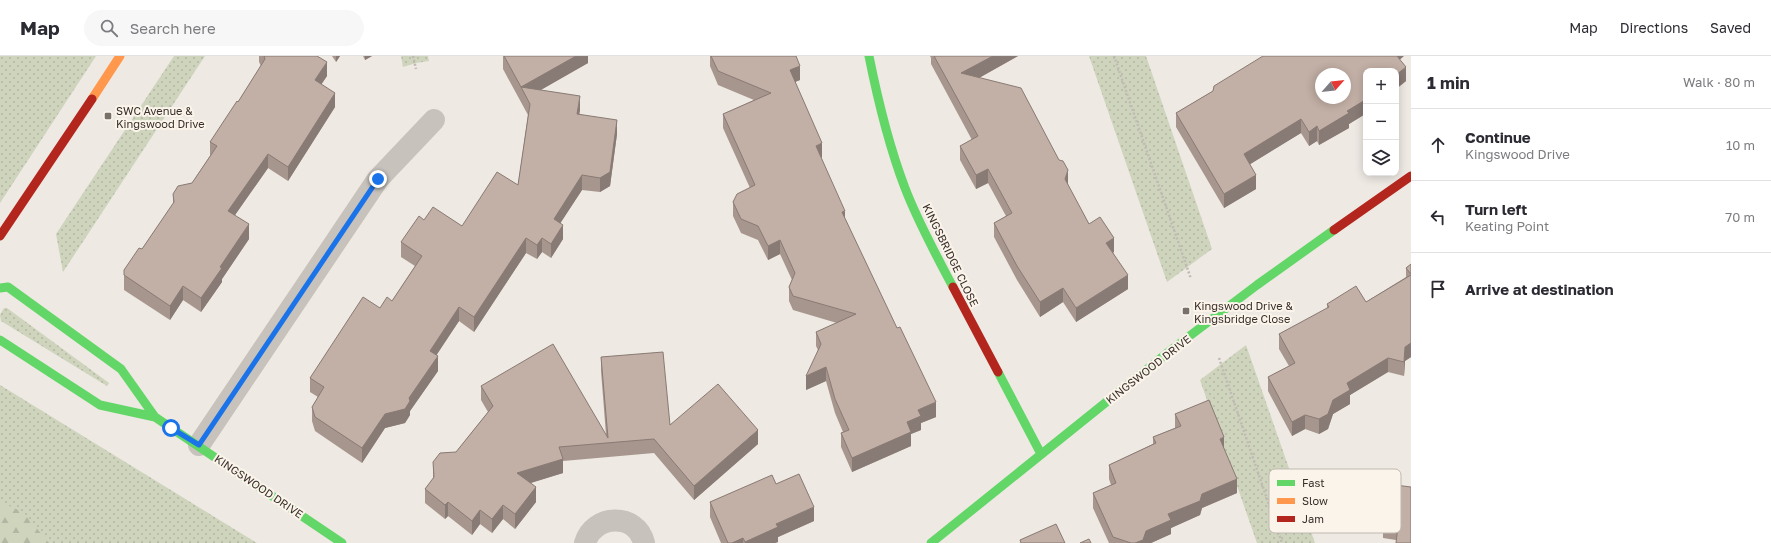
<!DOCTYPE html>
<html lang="en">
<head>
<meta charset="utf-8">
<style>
  body { margin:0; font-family:"Golos Text",sans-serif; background:#f7f7f7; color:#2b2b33 }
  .controls { position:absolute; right:12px; top:12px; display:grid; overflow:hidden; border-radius:8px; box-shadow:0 2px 10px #0003 }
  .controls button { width:36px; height:36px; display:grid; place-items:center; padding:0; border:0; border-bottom:1px solid #e1e1e2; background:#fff; color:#2b2b33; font:20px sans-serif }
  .compass { position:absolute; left:1315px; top:12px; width:36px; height:36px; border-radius:50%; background:#fff; box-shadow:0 2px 10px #0003; rotate:63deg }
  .stop { position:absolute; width:12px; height:12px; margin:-9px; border:3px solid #1a73e8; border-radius:50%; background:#fff }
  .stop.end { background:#1a73e8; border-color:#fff; box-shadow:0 1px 4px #0008 }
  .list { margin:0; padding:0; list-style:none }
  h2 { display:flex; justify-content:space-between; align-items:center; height:52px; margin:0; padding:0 16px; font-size:17px }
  h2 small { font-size:13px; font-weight:400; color:#7c7c81 }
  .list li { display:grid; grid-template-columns:26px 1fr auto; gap:12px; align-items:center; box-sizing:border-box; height:72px; padding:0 16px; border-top:1px solid #e1e1e2 }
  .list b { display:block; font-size:15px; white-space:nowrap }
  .list p { margin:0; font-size:13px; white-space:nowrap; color:#7c7c81 }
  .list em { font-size:13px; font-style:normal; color:#7c7c81 }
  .icon { flex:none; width:22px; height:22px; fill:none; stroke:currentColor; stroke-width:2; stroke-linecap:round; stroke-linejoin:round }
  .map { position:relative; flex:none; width:1411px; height:487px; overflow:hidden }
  header { display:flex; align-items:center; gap:24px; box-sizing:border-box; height:56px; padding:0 20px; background:#fff; border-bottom:1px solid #e1e1e2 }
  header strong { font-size:19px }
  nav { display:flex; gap:22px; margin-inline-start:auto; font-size:14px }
  .search { width:280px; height:36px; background:#f7f7f7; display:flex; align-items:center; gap:10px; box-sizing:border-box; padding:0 14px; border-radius:22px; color:#7c7c81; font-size:15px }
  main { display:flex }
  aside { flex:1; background:#fff }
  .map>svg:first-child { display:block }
</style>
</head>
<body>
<header>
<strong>Map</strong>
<div class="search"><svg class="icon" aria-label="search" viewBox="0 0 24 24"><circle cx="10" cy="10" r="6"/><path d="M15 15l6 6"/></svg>Search here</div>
<nav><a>Map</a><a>Directions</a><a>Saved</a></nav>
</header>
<main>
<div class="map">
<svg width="1411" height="487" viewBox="0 0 1411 487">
  <defs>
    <pattern id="grass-dots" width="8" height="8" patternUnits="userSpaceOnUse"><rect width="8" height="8" fill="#cfd4bd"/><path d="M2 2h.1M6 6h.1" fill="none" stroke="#b2b6a3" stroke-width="1.8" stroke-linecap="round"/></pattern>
    <pattern id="forest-firs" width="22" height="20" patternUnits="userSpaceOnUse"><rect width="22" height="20" fill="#cfd4bd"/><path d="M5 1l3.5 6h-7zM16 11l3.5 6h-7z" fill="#b2b6a3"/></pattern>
  </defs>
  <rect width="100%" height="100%" fill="#eee9e3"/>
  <path fill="url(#grass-dots)" d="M0,0H96L0,147Z
    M174,0H205L63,216L56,178Z
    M401,0H428L429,5L416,7L403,11Z
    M1089,0H1146L1212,193L1167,226Z
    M4,252H7L109,327L107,330L1,265L0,259Z
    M1246,289L1315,487H1257L1200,324Z
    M0,329L257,487H0Z"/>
  <path fill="url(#forest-firs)" d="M0,446L23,456L49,487H0Z"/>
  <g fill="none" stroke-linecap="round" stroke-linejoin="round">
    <path stroke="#c0bab4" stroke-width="2.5" stroke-dasharray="2 2" stroke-linecap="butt" d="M413,0L416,13
      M1114,0L1191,223
      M1219,302L1282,487"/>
    <path stroke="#c7c2bc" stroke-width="22" d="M199,389L378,123L434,64
      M585,487C593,458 637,456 644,487"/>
    <path stroke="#63d668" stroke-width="9" d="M869,0C878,45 889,90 905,132C918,166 936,199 953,231
      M0,232L8,231L121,313L155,361
      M0,284L100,349L155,361L342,487
      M998,316L1041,398
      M931,487L1171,294L1257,229L1334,174"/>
    <path stroke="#ff974d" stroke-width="9" d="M92,43L120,0"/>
    <path stroke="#b3261e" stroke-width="9" d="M1334,174L1411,120
      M0,180L92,43
      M953,231L998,316"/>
  </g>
  <path fill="#a7968e" d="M259,0H317L327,20L321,28L335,51L288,125L268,112L235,159L249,183L222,223V226L201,256L183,244L170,264L124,234V214L142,193L173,149V138L192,127L210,100V86L238,46L261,10L259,6Z
    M332,0H340L336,6Z
    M363,0H372L365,4Z
    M503,0H588V7L540,34L580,54L579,58L617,78L610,130L600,136L582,134L560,167L563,183L551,202L542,196L537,203L526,197L474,276L459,265L436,299L438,315L410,355V359L405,367L385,372L362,407L315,375L312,365V351L318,341L310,336V322L380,252L392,245L415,210L401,201V186L424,164L462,170L518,129L528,59L503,13Z
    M710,0H796L800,24L795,26L822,101L821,102L845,163L936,361L921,367V374L911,378V390L852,416L841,391V377L843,376L835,357L826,325L806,334L818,294L816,290V276L837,267L793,254L789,245V231L792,224L780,198L768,204L758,184L741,177L733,160V146L750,132L723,72V58L754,44L718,29L710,10Z
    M930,0H1018L979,22L1068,129L1089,168L1114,196H1113L1128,233L1076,266L1063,246L1040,261L1017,224L994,181V167L1006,160L988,127L976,133L960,104V90L972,84L931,8V2Z
    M1400,4L1406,25L1396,33V15H1366V57L1362,60L1349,68V72L1319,89L1317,85L1309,90L1301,77L1250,108L1256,133L1224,152L1176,71V57L1213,35Z
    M1411,208V301L1405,305L1404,320L1388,316L1350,339V348L1333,358L1328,373L1319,378L1305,373L1292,380L1268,335V321L1289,310L1279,293V278L1327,253V248L1366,246L1406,221V212Z
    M601,301L670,369L758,388L694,444L654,397L563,405V417L531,427L536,446L515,473L503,463L492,477L480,468L472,479L448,460L445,463L425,447V433L433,423V406L456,396L488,356L481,344V330L606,379L601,315Z
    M1175,358L1224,393L1237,437L1202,452L1200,459L1171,472V478L1151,487H1109L1093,452V437L1111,429L1109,423V409L1153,388V381L1175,372Z
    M776,428L814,465L778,481V486L775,487H721L710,461V446Z
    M1411,431L1396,484L1383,482V468Z"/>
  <path fill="#887a74" d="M336,0H340L336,6Z
    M365,0H372L365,4Z
    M576,0H588V7L527,42L521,31V45V31Z
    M993,0H1018L961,32V17Z
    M1394,0H1404L1394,9Z
    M327,6V20L315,38V24Z
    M800,10V24L790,28V14Z
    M1406,11V25L1396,33V19Z
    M335,37V51L288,125V111Z
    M580,40V54L577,72V58Z
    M1366,43V57L1362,60L1349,68V72L1319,89V75L1347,55Z
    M1301,63V77L1244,112V98Z
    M617,64V78L610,130L600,136V122Z
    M1317,70V85L1309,90V76Z
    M822,87V101L816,104V90Z
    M268,98V112L228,169V155Z
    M988,113V127L976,133V119Z
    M1068,114V128L1065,138V123Z
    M582,119V134L554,177V163Z
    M1256,119V133L1224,152V138Z
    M845,155V169L842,156Z
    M249,168V183L222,223V226L201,256V242L220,211Z
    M563,169V183L551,202V188Z
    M526,182V197L474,276V261Z
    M542,182V196L537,203V189Z
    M1114,182V196L1106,201V187Z
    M780,184V198L768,204V190Z
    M1128,219V233L1076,266V252Z
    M183,230V244L170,264V250Z
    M1063,232V246L1040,261V246Z
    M459,251V265L430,309V295Z
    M1411,287V301L1405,305L1404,320V306L1405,291Z
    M438,300V315L410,355V359L405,367L385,372L362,407V392L385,358L409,342Z
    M1388,302V316L1350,339V348L1333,358L1328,373L1319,378V363L1333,344L1347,327Z
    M826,311V325L806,334V320Z
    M936,346V361L921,367V374L911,378V390L852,416V402L907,366L918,354Z
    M1305,359V373L1292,380V366Z
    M758,374V388L694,444V430Z
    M1224,381V395L1220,383Z
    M563,403V417L517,431V417Z
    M1237,423V437L1202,452L1200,459L1171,472V478L1151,487H1135L1146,475L1168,458L1202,438Z
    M536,431V446L515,473V458Z
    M448,446V460L445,463V449Z
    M503,449V463L492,477V463Z
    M814,451V465L778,481V486L775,487H745V486L776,468Z
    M480,454V468L472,479V465Z
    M743,482V487H732Z"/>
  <path fill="#c2afa5" stroke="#887a74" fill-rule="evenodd" d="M264,0H317L327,6L315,24L335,37L288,111L268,98L228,155L249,168L220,211L222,212L201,242L183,230L170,250L124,219V214L139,192L142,193L174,146L173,138L178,130L192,127L217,90L210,86L237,45L238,46L265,3Z
    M504,0H576L521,31Z
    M711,0H796L800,10L790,14L822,87L816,90L845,155L842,156L897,272L900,271L936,346L918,354L921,360L907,366L911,376L852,402L841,377L849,374L835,343L826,311L806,320L821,288L816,276L856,258L793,240L789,231L795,217L780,184L768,190L758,170L741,163L733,146L737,138L755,129L723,58L771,37L718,15Z
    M934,0H993L961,17L1021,32L1059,104L1063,105L1068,114L1065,123L1089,168L1100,161L1114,182L1106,187L1128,219L1076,252L1063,232L1040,246L1017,210L994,167L1012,157L988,113L976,119L960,90L978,80Z
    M1263,0H1397L1406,11L1396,19V15H1366V43L1362,46L1347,55L1349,57L1319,75L1317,70L1309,76L1301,63L1244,98L1256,119L1224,138L1176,57L1213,35L1214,30ZM1321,18H1345V42H1321Z
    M521,31L580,40L577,58L617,64L610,116L600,122L582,119L554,163L563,169L551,188L542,182L537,189L526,182L474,261L459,251L430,295L438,300L409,342L410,345L405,353L385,358L362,392L315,361L312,351L324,331L310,322L363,241L380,252L387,241L392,245L422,200L401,186L419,160L424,164L433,151L462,170L497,116L518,129L530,48Z
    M1411,208V218L1406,212Z
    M1411,219V287L1405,291L1404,306L1388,302L1347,327L1350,334L1333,344L1328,358L1319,363L1305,359L1292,366L1268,321L1295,307L1279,278L1329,251L1327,248L1356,230L1366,246Z
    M553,288L608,382L601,301L663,296L670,369L718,328L758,374L694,430L654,383L559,391L563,403L517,417L536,431L515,458L503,449L492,463L480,454L472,465L448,446L445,449L425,433L434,421L433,406L440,397L456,396L493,350L481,330Z
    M1209,344L1224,381L1220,383L1237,423L1202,438L1200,445L1168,458L1171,464L1146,475L1143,484L1135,487H1131L1113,481L1093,437L1116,427L1109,409L1156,387L1153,381L1181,370L1175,358Z
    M799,418L814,451L776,468L778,471L745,486L743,482L732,487H728L710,446L772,419L776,428Z
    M1387,428L1411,431V487H1396L1398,470L1383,468Z
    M1056,468L1065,487H1021L1020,484Z
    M1089,483L1091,487H1080Z"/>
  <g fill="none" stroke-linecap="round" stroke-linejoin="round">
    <path stroke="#1a73e8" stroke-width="5" d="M171,372L199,389L378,123"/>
  </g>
  <g fill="#78706b" stroke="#faf4eb" stroke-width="1.5">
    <rect x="104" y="56" width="8" height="8" rx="2"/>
    <rect x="1182" y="251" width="8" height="8" rx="2"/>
  </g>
  <g text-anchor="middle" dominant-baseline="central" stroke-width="4" stroke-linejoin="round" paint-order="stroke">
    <g font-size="11" fill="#392f2a" stroke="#faf4eb" text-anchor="start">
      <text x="116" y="54">SWC Avenue &amp;<tspan x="116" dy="13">Kingswood Drive</tspan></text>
      <text x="1194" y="249">Kingswood Drive &amp;<tspan x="1194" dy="13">Kingsbridge Close</tspan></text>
    </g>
    <g font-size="11" fill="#392f2a" stroke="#faf4eb">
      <text transform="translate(951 199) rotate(64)">KINGSBRIDGE CLOSE</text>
      <text transform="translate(1148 313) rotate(-38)">KINGSWOOD DRIVE</text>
      <text transform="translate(259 430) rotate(34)">KINGSWOOD DRIVE</text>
    </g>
  </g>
  <rect x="1269" y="413" width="132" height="64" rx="6" fill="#faf4eb" stroke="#c0b9b1" stroke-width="1"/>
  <rect x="1277" y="424" width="18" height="6" fill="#63d668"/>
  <rect x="1277" y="442" width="18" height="6" fill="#ff974d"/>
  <rect x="1277" y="460" width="18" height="6" fill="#b3261e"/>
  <g font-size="11" fill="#392f2a">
    <text x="1302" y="431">Fast</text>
    <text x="1302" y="449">Slow</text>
    <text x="1302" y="467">Jam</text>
  </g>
</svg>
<div class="controls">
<button>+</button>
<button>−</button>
<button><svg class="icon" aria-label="layers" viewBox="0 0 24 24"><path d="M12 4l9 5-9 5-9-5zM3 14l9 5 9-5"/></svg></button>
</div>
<svg class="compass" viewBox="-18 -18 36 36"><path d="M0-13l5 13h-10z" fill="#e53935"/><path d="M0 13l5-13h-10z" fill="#7c7c81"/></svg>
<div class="stop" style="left:171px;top:372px"></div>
<div class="stop end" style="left:378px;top:123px"></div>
</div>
<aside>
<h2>1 min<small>Walk · 80 m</small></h2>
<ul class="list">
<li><svg class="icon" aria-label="ahead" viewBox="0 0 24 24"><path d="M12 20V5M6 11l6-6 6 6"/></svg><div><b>Continue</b><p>Kingswood Drive</p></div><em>10 m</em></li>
<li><svg class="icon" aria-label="left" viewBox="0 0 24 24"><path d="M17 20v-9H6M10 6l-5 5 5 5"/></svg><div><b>Turn left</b><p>Keating Point</p></div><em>70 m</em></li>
<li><svg class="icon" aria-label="arrive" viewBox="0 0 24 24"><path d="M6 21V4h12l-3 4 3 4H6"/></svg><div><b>Arrive at destination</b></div></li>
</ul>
</aside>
</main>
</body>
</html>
